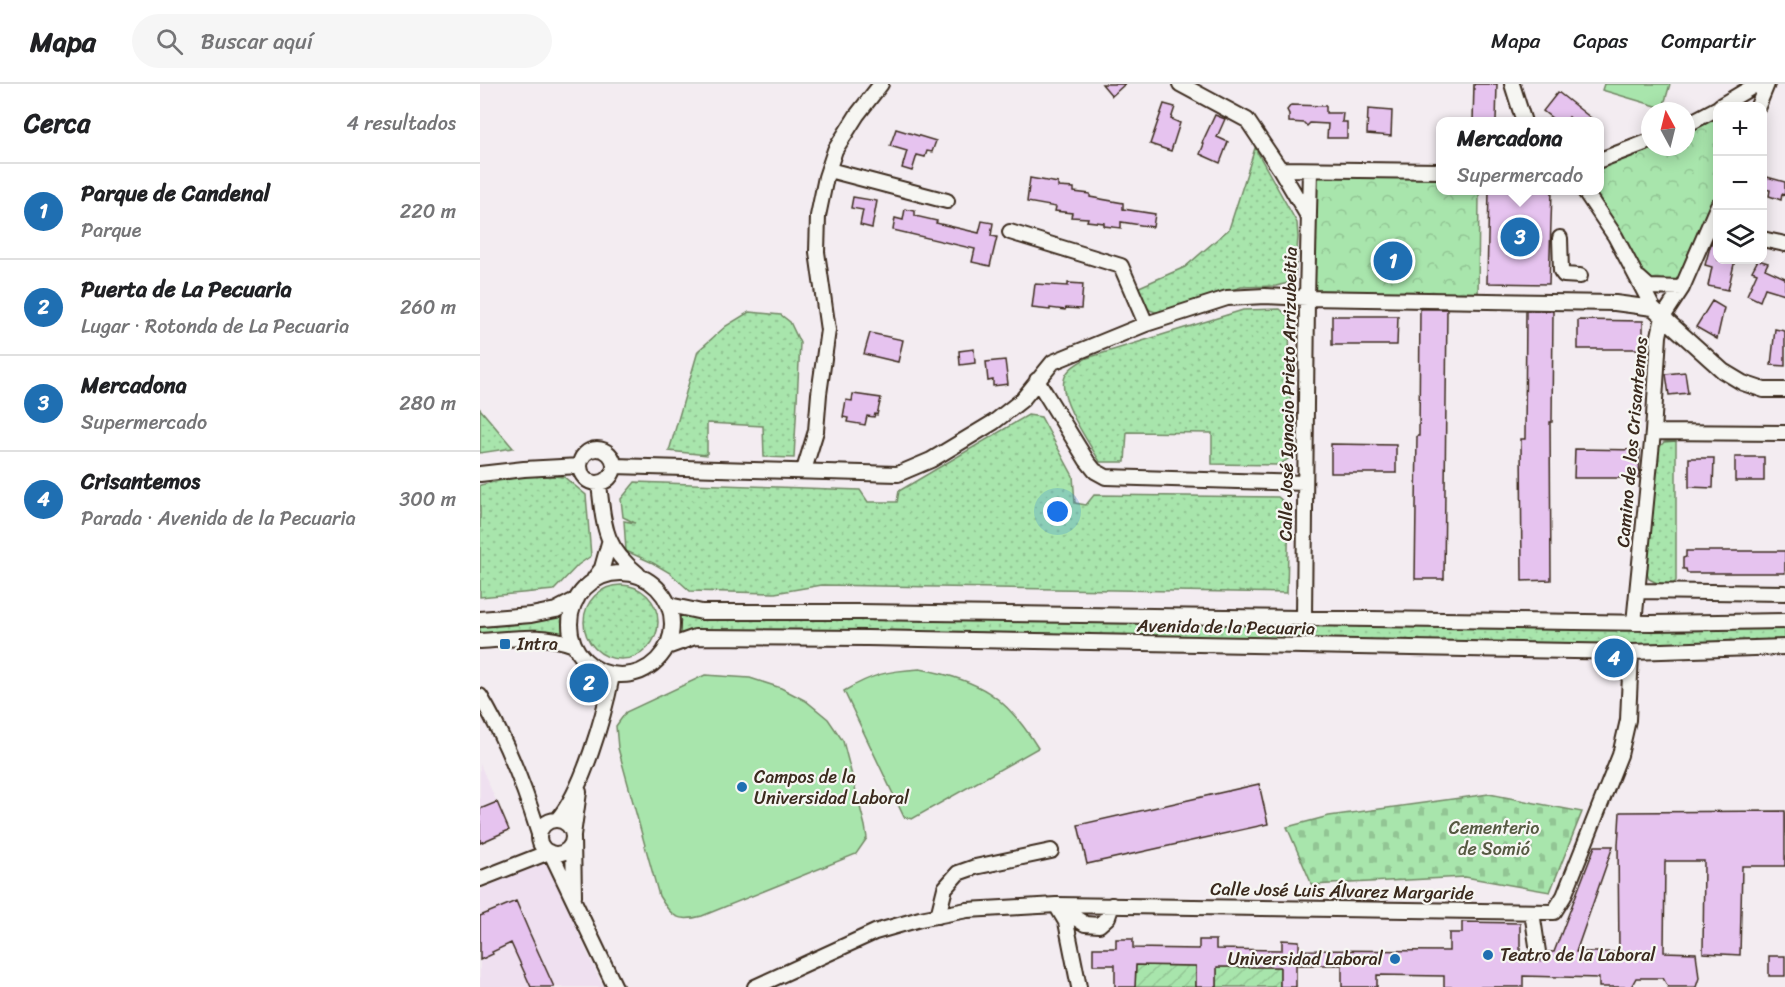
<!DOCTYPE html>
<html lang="es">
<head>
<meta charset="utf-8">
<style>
  body { margin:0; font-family:Sriracha,sans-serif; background:#f6f6f6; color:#202124 }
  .controls { position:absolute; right:18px; top:18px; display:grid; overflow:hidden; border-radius:12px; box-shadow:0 3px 15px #0003 }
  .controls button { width:54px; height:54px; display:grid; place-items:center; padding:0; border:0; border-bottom:2px solid #e0e0e0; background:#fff; color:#202124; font:30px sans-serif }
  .compass { position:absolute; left:1161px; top:18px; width:54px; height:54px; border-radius:50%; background:#fff; box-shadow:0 3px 15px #0003; rotate:353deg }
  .you { position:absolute; left:578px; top:428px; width:21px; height:21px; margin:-15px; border:4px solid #fff; border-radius:50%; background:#1a73e8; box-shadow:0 0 0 9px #1a73e833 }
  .badge { display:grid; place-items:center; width:39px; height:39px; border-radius:50%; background:#1f6fb2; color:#fff; font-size:20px; font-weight:700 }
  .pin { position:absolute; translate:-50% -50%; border:3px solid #fff; box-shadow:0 2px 6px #0006 }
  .popup { position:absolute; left:956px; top:33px; width:168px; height:78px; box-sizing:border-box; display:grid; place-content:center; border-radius:12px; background:#fff; filter:drop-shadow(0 2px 4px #0005); font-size:20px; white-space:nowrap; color:#757577 }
  .popup b { font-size:22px; color:#202124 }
  .popup::after { content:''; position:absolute; left:50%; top:100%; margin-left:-12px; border:12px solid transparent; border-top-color:#fff }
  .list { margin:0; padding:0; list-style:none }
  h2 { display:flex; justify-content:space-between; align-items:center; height:78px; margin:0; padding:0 24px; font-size:26px }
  h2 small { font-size:20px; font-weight:400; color:#757577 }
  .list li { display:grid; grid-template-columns:39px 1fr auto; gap:18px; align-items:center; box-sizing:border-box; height:96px; padding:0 24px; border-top:2px solid #e0e0e0 }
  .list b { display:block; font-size:22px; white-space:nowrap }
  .list p { margin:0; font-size:20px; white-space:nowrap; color:#757577 }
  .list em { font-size:20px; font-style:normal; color:#757577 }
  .icon { flex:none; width:33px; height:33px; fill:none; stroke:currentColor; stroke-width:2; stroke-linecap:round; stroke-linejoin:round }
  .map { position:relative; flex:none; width:1305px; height:903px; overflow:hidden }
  header { display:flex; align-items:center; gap:36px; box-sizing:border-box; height:84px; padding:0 30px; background:#fff; border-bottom:2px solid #e0e0e0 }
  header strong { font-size:28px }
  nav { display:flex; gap:33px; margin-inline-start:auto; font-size:21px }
  .search { width:420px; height:54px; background:#f6f6f6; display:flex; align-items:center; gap:15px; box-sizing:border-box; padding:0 21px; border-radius:33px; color:#757577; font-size:22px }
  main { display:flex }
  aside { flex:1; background:#fff }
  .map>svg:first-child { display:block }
</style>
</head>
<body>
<header>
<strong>Mapa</strong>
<div class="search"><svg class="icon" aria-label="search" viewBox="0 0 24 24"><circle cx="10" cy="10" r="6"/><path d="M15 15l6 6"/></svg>Buscar aquí</div>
<nav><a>Mapa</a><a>Capas</a><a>Compartir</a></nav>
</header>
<main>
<aside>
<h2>Cerca<small>4 resultados</small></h2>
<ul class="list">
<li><span class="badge">1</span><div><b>Parque de Candenal</b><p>Parque</p></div><em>220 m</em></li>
<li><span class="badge">2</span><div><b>Puerta de La Pecuaria</b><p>Lugar · Rotonda de La Pecuaria</p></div><em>260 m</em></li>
<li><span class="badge">3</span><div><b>Mercadona</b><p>Supermercado</p></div><em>280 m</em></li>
<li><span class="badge">4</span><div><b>Crisantemos</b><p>Parada · Avenida de la Pecuaria</p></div><em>300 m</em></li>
</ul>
</aside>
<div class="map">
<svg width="1305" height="903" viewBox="0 0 1305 903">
  <defs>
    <pattern id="grass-dots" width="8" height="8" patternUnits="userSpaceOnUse" patternTransform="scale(1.5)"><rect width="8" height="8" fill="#a8e5ac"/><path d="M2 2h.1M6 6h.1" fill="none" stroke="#92c594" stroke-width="1.8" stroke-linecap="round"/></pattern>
    <pattern id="forest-crowns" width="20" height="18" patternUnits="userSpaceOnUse" patternTransform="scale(1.5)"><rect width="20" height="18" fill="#a8e5ac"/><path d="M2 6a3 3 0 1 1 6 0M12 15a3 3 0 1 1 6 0" fill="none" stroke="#92c594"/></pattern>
    <pattern id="cemetery-stones" width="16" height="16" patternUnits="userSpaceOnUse" patternTransform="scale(1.5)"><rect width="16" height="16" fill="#a8e5ac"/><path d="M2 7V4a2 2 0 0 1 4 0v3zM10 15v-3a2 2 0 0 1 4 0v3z" fill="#92c594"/></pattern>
    <pattern id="garden-furrows" width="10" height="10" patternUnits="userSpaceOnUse" patternTransform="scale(1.5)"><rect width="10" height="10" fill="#a8e5ac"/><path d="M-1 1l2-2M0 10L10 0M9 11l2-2" fill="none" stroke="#92c594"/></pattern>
  </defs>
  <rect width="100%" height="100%" fill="#f3ecf1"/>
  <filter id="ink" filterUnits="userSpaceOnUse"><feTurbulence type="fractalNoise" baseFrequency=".0167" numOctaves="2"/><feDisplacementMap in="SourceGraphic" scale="12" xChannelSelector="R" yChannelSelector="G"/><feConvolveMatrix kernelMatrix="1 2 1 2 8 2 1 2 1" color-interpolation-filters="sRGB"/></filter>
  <g filter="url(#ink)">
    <path fill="#efe0f0" d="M0,680L29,746L0,759Z
      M64,777L68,782L123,903H0V806Z"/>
    <path fill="url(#grass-dots)" stroke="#728865" stroke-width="1.5" d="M775,64L817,139L818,153L815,193L808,199L796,202L761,203L681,230L664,224L657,204L705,183L749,145Z
      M800,225L809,233L811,373L799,381L732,380V349L647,348L645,378H620C610,360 579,317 584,296C586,285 598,279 607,274L763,226Z
      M269,228L301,231L310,238L320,259L314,374L284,373L283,342L227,339V371L189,367L218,267L246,242Z
      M0,325L33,364L0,369Z
      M548,331L561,333L593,392L595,419L606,421L614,411L798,413L809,422L807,509L342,501L295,509L210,507L190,489L173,479L146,467L144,437L155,439L143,433L141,415L155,398L380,406L388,418H417L419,407Z
      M1196,357V497L1192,501L1177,499L1169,495L1165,485L1178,365L1184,358Z
      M53,390L84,393L106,411L111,472L98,481L74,506L0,513V401Z
      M104 538a37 37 0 1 1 74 0a37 37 0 1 1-74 0Z
      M97,515C91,532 90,543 94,561L0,557V535L51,531Z
      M189,521L1305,537V563L236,553L187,563C194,548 193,536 189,521Z"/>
    <path fill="url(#forest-crowns)" stroke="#728865" stroke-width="1.5" d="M1237,29V121L1202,204L1169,203L1104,107L1120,106V76L1170,63H1206V41Z
      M830,86L960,87V106L999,107L998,216L827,214Z"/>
    <path fill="url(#cemetery-stones)" stroke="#728865" stroke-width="1.5" d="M1009,710L1102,728L1070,808L985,793L832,801L807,743L849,732Z"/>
    <path fill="url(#garden-furrows)" stroke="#728865" stroke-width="1.5" d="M656,881L716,882V903H655Z
      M737,883H800V903H737Z"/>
    <path fill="#a8e5ac" stroke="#728865" stroke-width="1.5" d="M1124,0H1190L1183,24L1122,6Z
      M440,585C500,596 526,612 558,664L432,735L424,733L364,607C393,590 407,587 440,585Z
      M225,591L270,594L301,604L326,617L348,635L363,657L385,742L387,754L376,770L222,832C197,839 191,832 179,812L138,664L136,642L146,628Z"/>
    <path fill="#e6c3ef" stroke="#3b2a1e" stroke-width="1.5" d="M622,0H645L632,12Z
      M994,0H1017L1016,38H993Z
      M1078,8L1116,38H1094L1089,33L1086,38H1077L1063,27Z
      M684,20L695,23L691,35L700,39L691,67L670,60Z
      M811,21L846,22V29H863L862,38H867V54H847L848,40L830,39L827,42L824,39L809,38V30L807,26Z
      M888,25L912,27L911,52L887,50Z
      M735,31L745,35L737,53L748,58L740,79L720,70L724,60L722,59Z
      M416,45L456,57L452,68L447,67L445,73L437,71L432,87L422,84L427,67L410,62Z
      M1287,93L1305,98V111L1302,110L1301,116L1289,112L1290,106L1284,105Z
      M550,94L578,99V103L594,104V108L610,110V113L643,119V125L675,130L673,143L641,138V144L624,142V139L607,137L608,134L591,133L592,129L575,127L576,123L547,118Z
      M1009,106L1072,107L1069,200L1007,199Z
      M373,113L397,117L392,144L380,141L383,126L371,124Z
      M425,125L435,127V132L457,137L456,139L499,149L502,137L513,139L511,152L517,153L510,182L492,178L495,165L413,146L415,134L423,136Z
      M1236,147L1238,176H1255L1248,206L1228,202L1232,183L1225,181L1230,163Z
      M1278,176L1288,179L1285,185L1305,194V210L1285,204L1280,217L1267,211L1277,189L1272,187Z
      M588,199L603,200L601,225L586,224L585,226L570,224V226L552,224L555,200L588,202Z
      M1232,217L1244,224L1237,255L1216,243Z
      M940,225H967L964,495H935L937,352H939Z
      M1046,227H1073L1072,338H1070L1071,496L1042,497L1041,355H1045Z
      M852,232H918L917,261H852Z
      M1098,236L1163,237V265H1098Z
      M1295,245L1305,247V282L1291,281Z
      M390,249L423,256L418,278L384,270Z
      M494,265L495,279L480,281L479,267Z
      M525,276L528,300L513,302V296L508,297L506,278Z
      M1205,288L1208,309L1189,311L1186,290Z
      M373,310L401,314L397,331L395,330L394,333L387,332L385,341L367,338L368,334L363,333L366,316L372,317Z
      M851,360L916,361V389H851Z
      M1095,365L1160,366L1159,394H1094Z
      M1255,373H1284V397H1255Z
      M1209,374H1234L1233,404L1209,403Z
      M1206,467H1305V489H1207L1206,485H1203V474L1206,473Z
      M779,700L788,740L607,780L598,741Z
      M17,718L29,746L0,759V725Z
      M1305,727V782H1262L1260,871L1223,869L1224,777H1185L1184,868L1216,869L1219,894L1216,903H1188L1183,894H1156L1151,903H1119V894L1043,892V903H964V892L897,891V903H862V881H816V903H800V883H737V903H716V882L656,881L655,903H635V881H613V864H636V855H653V864L719,865V856H736V865L802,866V856L819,857V866L969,867V849H982V838L1040,839V868H1049L1051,874L1060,877L1064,875L1067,868H1074L1115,762H1133L1096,868H1139L1138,761L1140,728Z
      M36,817L50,850L74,903H51L31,859L12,868L13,870L0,876V832Z
      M1289,872H1305V892H1289Z"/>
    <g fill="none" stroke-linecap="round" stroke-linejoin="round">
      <defs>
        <path id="minor" d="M700,0L767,36L800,85L960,87
          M1032,0L1044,38
          M1240,22L1277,0
          M1278,22L1287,0
          M1206,41L1238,24
          M1120,76L1170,57
          M800,85L829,134
          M349,86L467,117
          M1104,106L1135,152L1173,224L1243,287L1263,299L1284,306H1305
          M530,148L641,182L666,240
          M1080,154L1081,187L1084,191L1100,192
          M1282,155L1305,160
          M1159,194L1169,203L1202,204
          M557,296L607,377L615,387L626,393L825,399
          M1173,348L1305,349
          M100 382a17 17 0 1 1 34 0a17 17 0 1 1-34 0Z
          M134,382L418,390L451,376L514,338L542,316L573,278L666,240L747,214L785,212L827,214L1135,219L1173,224
          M324,386L336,347L339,310L348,246L337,168L338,132L346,93L355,66L377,31L401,0
          M0,390L44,385L100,382
          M119,400C124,441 123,462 158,490
          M90 540a51 51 0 1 1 102 0a51 51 0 1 1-102 0Z
          M114,495L122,484L129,459
          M1157,507L1305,509
          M189,521L222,528H380L1172,539L1305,537
          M824,534L827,214L830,86
          M0,535L51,531L76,526L97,515
          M1154,539L1173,348L1179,252L1183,233L1202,204L1238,121
          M0,557C34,555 62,549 94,561
          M187,563L215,553L387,554L1151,568L1305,563
          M0,612C26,655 44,702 59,750
          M77,736C103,707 124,631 132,592
          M59 753a17 17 0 1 1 34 0a17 17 0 1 1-34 0Z
          M93,751L99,708
          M93,754L94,813
          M71,769L135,903
          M0,795L69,768
          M576,821L586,838L599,903
          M580,824L605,840L619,841L628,833L632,821
          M1052,828L1058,868
          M458,832L465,804L478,789L495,783L571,767
          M275,903L395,848L440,835L487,826L576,821L1074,828L1084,812L1140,671L1148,636L1151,568"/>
      </defs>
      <use href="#minor" stroke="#3b2a1e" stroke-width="18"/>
      <use href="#minor" stroke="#f6f6f2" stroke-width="14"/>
    </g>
  </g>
  <g fill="#1f6fb2" stroke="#f6f6f2" stroke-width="2">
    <rect x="19" y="554" width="12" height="12" rx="3"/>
    <circle cx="262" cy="703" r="6"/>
    <circle cx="1008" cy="871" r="6"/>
    <circle cx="915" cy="875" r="6"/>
  </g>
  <g text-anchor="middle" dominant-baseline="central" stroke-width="4.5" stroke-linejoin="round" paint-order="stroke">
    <g font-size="18" fill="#3b2a1e" stroke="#f6f6f2">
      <text transform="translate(808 310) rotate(-89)">Calle José Ignacio Prieto Arrizubeitia</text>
      <text transform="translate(1152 358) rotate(-85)">Camino de los Crisantemos</text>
      <text transform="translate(746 543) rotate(1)">Avenida de la Pecuaria</text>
      <text transform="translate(862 807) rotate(1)">Calle José Luis Álvarez Margaride</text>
    </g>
    <g font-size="18" fill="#3b2a1e" stroke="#f6f6f2" text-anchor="start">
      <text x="37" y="560">Intra</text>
      <text x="274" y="693">Campos de la<tspan x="274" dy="21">Universidad Laboral</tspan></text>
      <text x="1020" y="871">Teatro de la Laboral</text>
      <text x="903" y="875" text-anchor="end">Universidad Laboral</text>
    </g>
    <g font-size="18" fill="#565942" stroke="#f6f6f2">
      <text x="1014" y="744">Cementerio<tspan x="1014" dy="21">de Somió</tspan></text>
    </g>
  </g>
</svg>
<div class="controls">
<button>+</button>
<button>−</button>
<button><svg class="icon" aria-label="layers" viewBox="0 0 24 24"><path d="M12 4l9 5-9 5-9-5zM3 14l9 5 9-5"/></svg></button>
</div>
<svg class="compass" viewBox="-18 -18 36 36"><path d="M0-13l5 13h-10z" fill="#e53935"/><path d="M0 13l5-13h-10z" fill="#757577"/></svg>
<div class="you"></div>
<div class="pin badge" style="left:913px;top:177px">1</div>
<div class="pin badge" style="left:109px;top:599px">2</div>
<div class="pin badge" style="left:1040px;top:153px">3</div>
<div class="popup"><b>Mercadona</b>Supermercado</div>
<div class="pin badge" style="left:1134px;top:574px">4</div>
</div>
</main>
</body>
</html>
